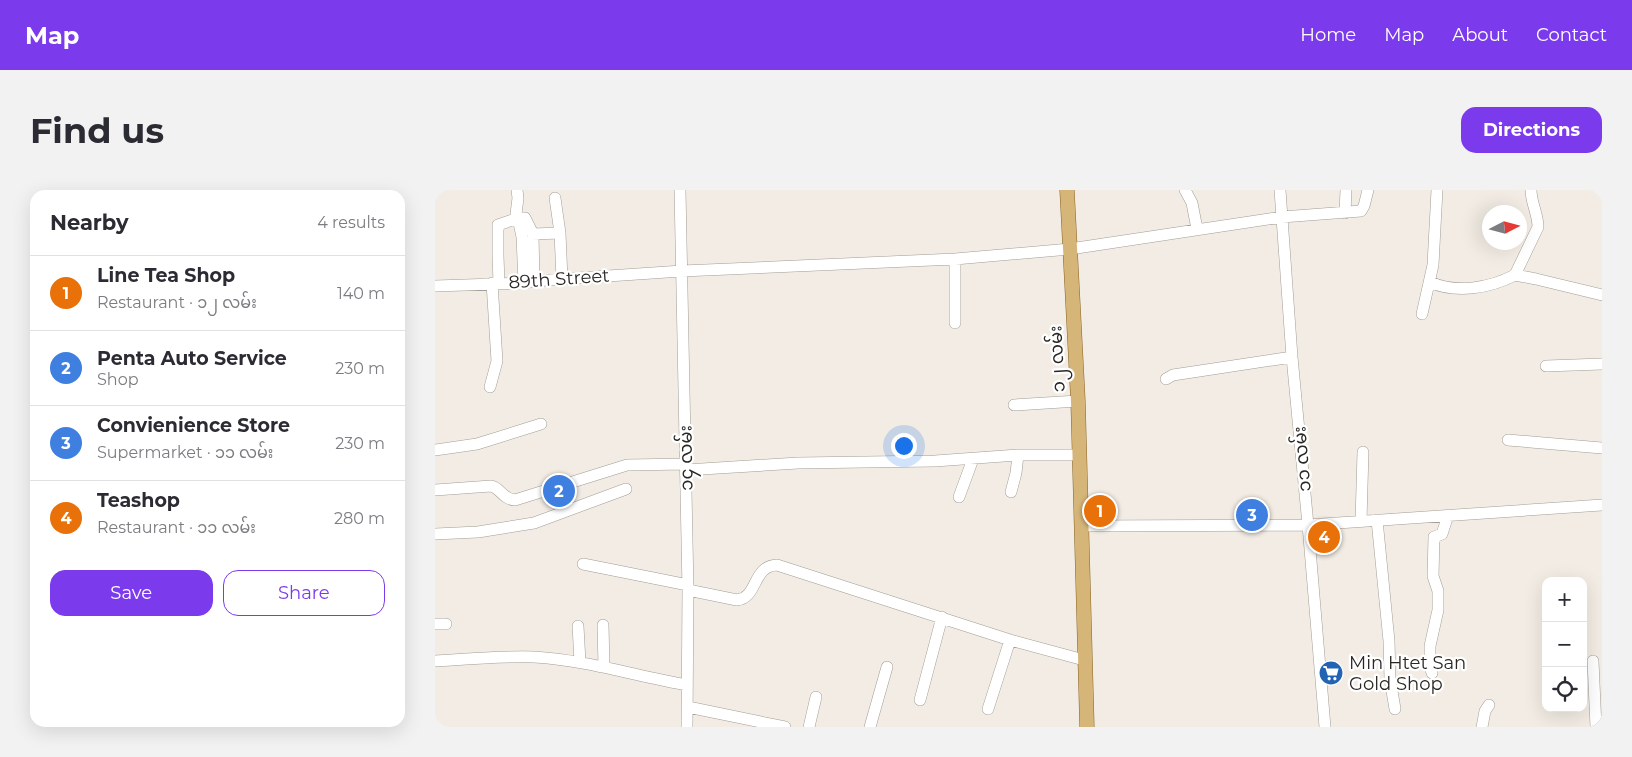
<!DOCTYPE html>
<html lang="en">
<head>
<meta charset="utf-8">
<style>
  body { margin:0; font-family:Montserrat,"Noto Sans Myanmar",sans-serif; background:#f2f2f3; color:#2b2b33 }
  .controls { position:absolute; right:15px; bottom:15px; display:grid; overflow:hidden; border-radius:10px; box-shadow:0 5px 20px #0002 }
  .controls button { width:45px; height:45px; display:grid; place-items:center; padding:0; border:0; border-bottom:1px solid #e1e1e2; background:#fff; color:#2b2b33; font:25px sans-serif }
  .compass { position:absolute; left:1047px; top:15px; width:45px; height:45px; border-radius:50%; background:#fff; box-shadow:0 5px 20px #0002; rotate:84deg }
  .you { position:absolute; left:468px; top:255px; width:18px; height:18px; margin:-12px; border:4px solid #fff; border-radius:50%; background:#1a73e8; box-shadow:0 0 0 8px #1a73e833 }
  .badge { display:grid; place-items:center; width:32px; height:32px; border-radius:50%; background:#7c3aed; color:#fff; font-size:16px; font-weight:700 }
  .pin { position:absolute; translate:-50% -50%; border:2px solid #fff; box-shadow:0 1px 5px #0006 }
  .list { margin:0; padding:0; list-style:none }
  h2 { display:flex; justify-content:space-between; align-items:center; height:65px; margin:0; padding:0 20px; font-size:21px }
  h2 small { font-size:16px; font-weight:400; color:#7c7c81 }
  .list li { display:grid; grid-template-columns:32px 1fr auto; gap:15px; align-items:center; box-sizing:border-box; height:75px; padding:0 20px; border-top:1px solid #e1e1e2 }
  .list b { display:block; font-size:19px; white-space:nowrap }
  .list p { margin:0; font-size:16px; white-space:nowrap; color:#7c7c81 }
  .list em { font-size:16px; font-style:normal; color:#7c7c81 }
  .actions { display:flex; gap:10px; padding:15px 20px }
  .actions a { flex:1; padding:11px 0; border:1px solid #7c3aed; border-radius:15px; text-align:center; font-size:18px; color:#7c3aed }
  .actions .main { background:#7c3aed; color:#fff }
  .icon { flex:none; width:28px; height:28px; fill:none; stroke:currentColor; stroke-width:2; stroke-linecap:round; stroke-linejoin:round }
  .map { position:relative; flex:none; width:1167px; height:537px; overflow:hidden; border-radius:15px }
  header { display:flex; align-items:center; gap:30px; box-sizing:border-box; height:70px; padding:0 25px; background:#7c3aed; color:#fff }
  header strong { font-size:24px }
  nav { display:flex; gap:28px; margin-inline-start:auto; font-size:18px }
  .intro { display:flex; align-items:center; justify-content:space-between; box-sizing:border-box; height:120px; padding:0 30px }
  h1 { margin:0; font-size:35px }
  .button { padding:12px 22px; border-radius:15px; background:#7c3aed; color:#fff; font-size:18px; font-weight:700 }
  main { display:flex; gap:30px; padding:0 30px }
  aside { flex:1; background:#fff; border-radius:15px; box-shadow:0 5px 20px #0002 }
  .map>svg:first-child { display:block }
</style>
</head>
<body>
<header>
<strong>Map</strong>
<nav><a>Home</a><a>Map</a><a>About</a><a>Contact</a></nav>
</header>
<div class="intro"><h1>Find us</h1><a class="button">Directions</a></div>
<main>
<aside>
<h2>Nearby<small>4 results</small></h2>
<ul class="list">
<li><span class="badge" style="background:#e8710a">1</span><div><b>Line Tea Shop</b><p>Restaurant · ၁၂ လမ်း</p></div><em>140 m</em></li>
<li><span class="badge" style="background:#3f7fe0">2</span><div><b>Penta Auto Service</b><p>Shop</p></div><em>230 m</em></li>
<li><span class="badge" style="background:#3f7fe0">3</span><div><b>Convienience Store</b><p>Supermarket · ၁၁ လမ်း</p></div><em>230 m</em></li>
<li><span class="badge" style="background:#e8710a">4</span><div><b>Teashop</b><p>Restaurant · ၁၁ လမ်း</p></div><em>280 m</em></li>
</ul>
<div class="actions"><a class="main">Save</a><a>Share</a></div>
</aside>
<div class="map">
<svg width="1167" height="537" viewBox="0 0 1167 537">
  <rect width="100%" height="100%" fill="#f2ece4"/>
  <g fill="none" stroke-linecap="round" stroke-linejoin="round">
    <defs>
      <path id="minor" d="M82,0L83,8L81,24L83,28L87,47L89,93
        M245,0L253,400L252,537
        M750,0L757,13L762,39
        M845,0L857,167L873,335L890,537
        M120,8L125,43L127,89
        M910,23L911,0
        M98,44L125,43
        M520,69V133
        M1080,85L1101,89L1167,105
        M995,92C1021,104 1055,98 1080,85L1103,37C1103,24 1096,13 1096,0
        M64,93L63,66V35L83,28H90L98,44L99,91
        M0,96L89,93L99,91L247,81L520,69L635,59L847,27L926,21L929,16L933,0
        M987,124L998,75L1002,0
        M1111,176L1167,174
        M731,189L738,185L857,167
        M55,197L62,171L57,93
        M579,215L643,211
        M1073,250L1167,258
        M0,260L42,254L106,234
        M251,280L363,273L500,271L583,265H645
        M0,300L56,296C66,298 67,309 80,310L192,275L251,274
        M576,302L581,283L583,265
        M524,307L538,269
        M942,330L954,451L955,489L960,519
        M926,331L928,262
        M646,336L873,335L1167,315
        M0,344L43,342L99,333L191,299
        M148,374L253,395
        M253,400L302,410C323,408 317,376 342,375L575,450L649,470
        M0,434H11
        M168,435L169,477
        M143,436L145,472
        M0,471C33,469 66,466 99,467C151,470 201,486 252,495
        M1158,471L1161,537
        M997,483L995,476V456L1003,420V401L998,386L999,347L1007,344L1013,325
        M485,510L507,427
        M253,517L350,537
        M553,519L575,450
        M374,537L381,507
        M435,537L452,477
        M1047,537L1050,521L1054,515"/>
      <path id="major" d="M632,0L643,211L652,537"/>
    </defs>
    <use href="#minor" stroke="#a29d95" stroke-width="12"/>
    <use href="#major" stroke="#886321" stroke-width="15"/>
    <use href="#minor" stroke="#fff" stroke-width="11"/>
    <use href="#major" stroke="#d6b579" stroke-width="14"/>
  </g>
  <defs>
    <symbol id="supermarket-disc" viewBox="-11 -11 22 22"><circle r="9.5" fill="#2363b4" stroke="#fff"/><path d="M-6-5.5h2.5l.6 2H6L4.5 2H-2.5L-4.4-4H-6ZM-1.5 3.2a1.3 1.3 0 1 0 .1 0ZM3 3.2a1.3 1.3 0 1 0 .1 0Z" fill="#fff"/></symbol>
  </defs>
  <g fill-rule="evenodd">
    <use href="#supermarket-disc" x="882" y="469" width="28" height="28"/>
  </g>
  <g text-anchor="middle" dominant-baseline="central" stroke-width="4.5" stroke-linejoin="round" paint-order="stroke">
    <g font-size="18" fill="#292724" stroke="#fff">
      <text transform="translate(124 89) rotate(-4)">89th Street</text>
      <text transform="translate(622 169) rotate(-93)">၁၂ လမ်း</text>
      <text transform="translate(251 268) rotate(-91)">၁၄ လမ်း</text>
      <text transform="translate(867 269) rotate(-95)">၁၁ လမ်း</text>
    </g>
    <g font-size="18" fill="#292724" stroke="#fff" text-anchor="start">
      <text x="914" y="473">Min Htet San<tspan x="914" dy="21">Gold Shop</tspan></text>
    </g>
  </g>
</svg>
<div class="controls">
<button>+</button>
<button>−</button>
<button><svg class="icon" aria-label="locate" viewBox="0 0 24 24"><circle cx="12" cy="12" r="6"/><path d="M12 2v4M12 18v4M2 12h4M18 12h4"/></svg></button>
</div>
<svg class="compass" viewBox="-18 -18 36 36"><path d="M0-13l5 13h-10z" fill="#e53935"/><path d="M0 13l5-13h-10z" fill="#7c7c81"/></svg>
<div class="you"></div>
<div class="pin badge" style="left:665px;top:321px;background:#e8710a">1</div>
<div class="pin badge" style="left:124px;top:301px;background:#3f7fe0">2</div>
<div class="pin badge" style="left:817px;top:325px;background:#3f7fe0">3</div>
<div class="pin badge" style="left:889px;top:347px;background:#e8710a">4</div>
</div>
</main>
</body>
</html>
